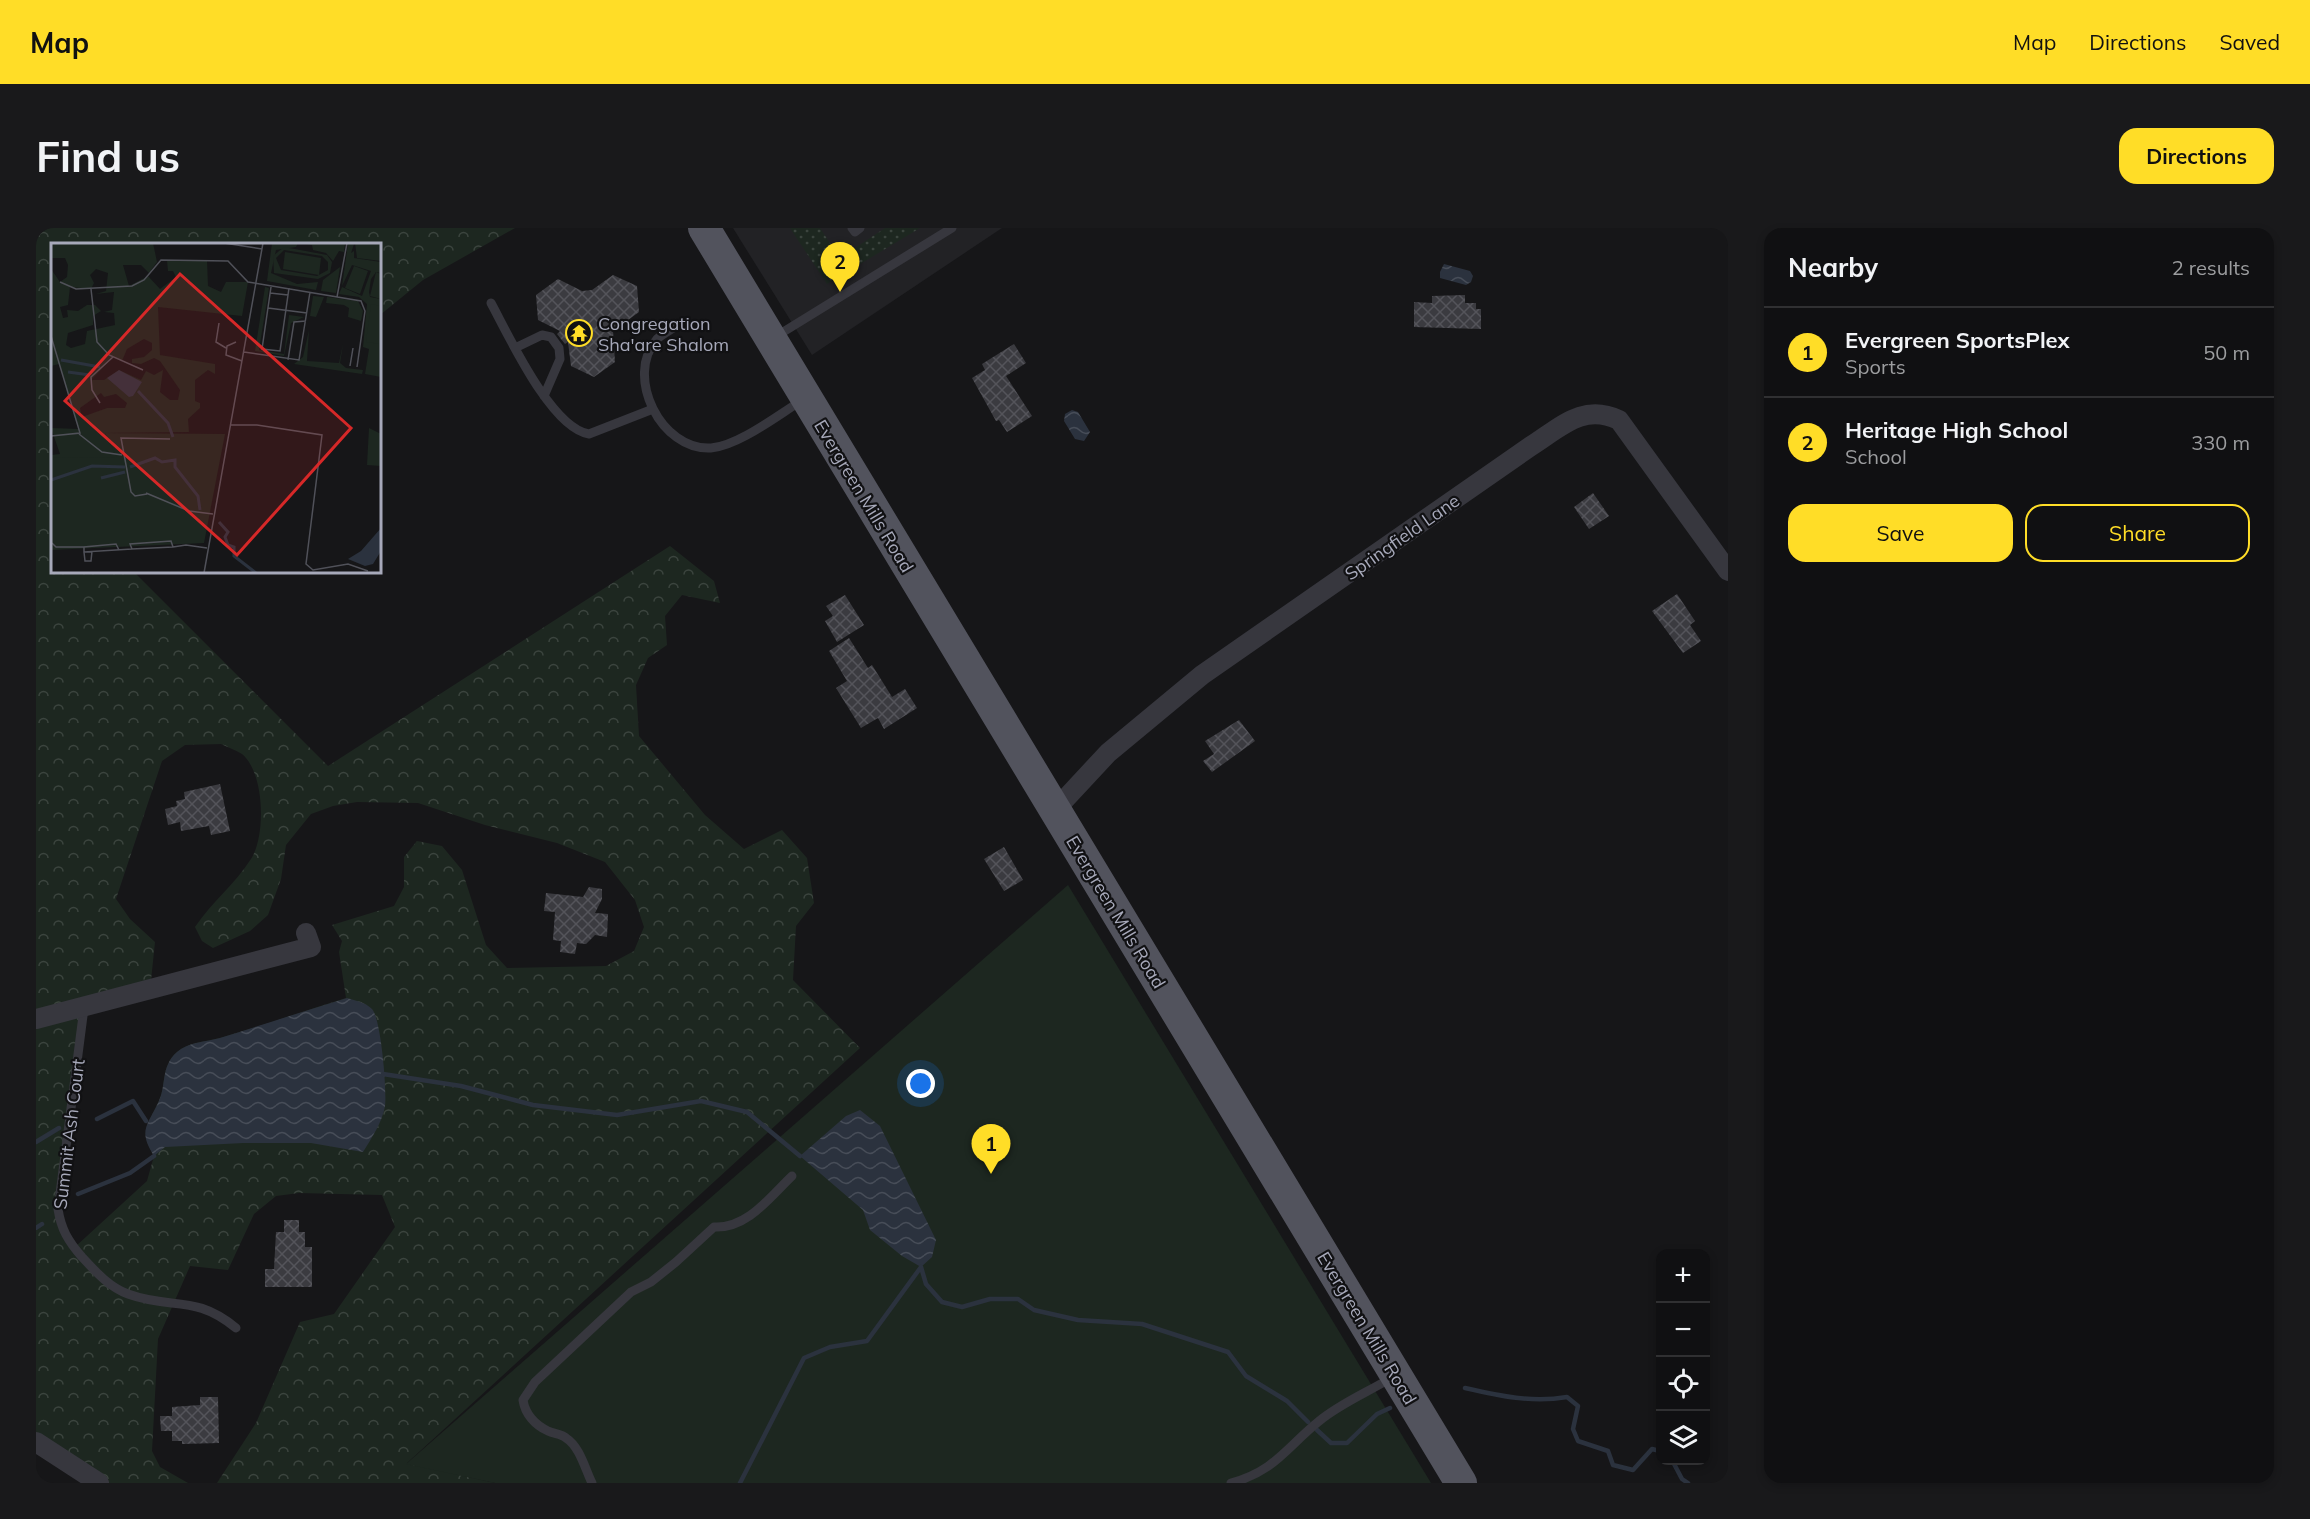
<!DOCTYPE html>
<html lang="en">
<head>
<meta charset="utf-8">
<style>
  body { margin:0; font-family:Mulish,sans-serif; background:#19191b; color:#f1f3f6 }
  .controls { position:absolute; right:18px; bottom:18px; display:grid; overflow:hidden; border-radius:12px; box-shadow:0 3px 9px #0003 }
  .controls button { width:54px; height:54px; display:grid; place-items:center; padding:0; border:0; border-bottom:2px solid #303032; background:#101012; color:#f1f3f6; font:30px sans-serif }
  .you { position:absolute; left:885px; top:856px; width:21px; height:21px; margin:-15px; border:4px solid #fff; border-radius:50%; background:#1a73e8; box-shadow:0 0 0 9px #1a73e833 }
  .badge { display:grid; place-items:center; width:39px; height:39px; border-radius:50%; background:#ffdd27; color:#111; font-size:20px; font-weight:700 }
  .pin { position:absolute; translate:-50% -50px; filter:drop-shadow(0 2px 3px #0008) }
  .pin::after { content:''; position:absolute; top:32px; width:21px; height:18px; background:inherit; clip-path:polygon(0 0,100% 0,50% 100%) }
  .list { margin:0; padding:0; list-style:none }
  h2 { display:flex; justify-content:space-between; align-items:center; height:78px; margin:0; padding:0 24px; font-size:26px }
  h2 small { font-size:20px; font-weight:400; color:#9c9d9f }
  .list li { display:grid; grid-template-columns:39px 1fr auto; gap:18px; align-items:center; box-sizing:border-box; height:90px; padding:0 24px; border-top:2px solid #303032 }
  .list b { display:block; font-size:22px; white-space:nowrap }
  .list p { margin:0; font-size:20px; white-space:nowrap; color:#9c9d9f }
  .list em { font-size:20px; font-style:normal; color:#9c9d9f }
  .actions { display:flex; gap:12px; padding:18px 24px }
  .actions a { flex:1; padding:14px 0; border:2px solid #ffdd27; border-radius:18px; text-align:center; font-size:21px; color:#ffdd27 }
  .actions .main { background:#ffdd27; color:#111 }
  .icon { flex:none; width:33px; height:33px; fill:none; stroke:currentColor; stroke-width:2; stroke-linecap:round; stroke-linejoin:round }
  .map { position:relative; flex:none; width:1692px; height:1255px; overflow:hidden; border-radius:18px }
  header { display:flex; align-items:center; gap:36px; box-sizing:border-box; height:84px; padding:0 30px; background:#ffdd27; color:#111 }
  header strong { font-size:28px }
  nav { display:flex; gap:33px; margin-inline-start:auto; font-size:21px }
  .intro { display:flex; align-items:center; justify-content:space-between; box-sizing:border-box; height:144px; padding:0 36px }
  h1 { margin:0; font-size:42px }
  .button { padding:15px 27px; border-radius:18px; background:#ffdd27; color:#111; font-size:21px; font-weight:700 }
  main { display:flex; gap:36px; padding:0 36px }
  aside { flex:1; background:#101012; border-radius:18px; box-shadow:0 3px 9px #0003 }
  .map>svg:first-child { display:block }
</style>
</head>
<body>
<header>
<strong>Map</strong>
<nav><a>Map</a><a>Directions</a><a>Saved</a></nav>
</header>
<div class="intro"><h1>Find us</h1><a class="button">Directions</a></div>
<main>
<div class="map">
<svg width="1692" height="1255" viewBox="0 0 1692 1255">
  <defs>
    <pattern id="grass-dots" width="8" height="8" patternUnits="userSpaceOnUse" patternTransform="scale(1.5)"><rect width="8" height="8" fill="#1d2720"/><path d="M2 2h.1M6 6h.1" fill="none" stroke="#3b443e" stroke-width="1.8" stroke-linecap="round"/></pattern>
    <pattern id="forest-crowns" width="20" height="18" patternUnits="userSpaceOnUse" patternTransform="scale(1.5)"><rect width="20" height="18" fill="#1d2720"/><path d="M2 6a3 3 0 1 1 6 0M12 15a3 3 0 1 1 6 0" fill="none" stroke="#3b443e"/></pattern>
    <pattern id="water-waves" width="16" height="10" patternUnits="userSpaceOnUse" patternTransform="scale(1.5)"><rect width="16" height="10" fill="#2b323e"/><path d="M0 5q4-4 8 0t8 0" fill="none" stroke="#474d58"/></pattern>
    <pattern id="building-cross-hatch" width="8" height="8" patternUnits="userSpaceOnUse" patternTransform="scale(1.5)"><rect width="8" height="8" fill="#3b3b40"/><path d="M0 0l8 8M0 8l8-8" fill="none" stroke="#54545a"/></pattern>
  </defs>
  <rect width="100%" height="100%" fill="#161618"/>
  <path fill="#222225" d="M697,0H966L776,127Z"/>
  <path fill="url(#grass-dots)" d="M754,0H784L804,30L849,0H884L791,56Z"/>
  <path fill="url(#forest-crowns)" fill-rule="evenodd" d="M0,0H479L387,52L344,87V16H16V344H98L292,538L634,318L678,353L684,375L646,367L629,388L631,417L612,430L600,457L603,508L669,587L708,621L746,602L771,630L778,675L760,698L757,752L824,820L371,1235L459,1255H181L220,1195L264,1094L298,1086L359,999L346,967L263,965L240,968L218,986L192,1042L154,1038L122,1111L116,1223L124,1239L152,1255H68L0,1214ZM185,516C191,519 200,522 206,526C229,545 230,608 215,631C199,656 176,674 159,699L166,713L177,720L214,703L232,687L245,651L250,617L275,586L297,578L321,574L382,575L449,597L521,615L569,634L599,672L608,699L598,723L570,738L471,740L450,717L426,642L406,618L381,613L368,629V659L358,678L296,697L306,713L303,724L310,770C268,783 226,798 184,810C169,814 152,814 141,824C124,839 131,858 122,875C111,899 103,902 118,928L111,953L39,1019L22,981L48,780L114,762L119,714L94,691L80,671L126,533L149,517Z"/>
  <path fill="#1d2720" d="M1032,657L1395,1255H459L370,1236Z"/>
  <path fill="url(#water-waves)" d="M1408,36L1434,43L1437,48L1435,54L1430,57L1404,50V44Z
    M1036,182L1042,184L1054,204L1048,213L1039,211L1028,193L1029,186Z
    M311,770C320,773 329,774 336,781C345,791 351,862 349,878C346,895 336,909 327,924L275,915H207L129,919L118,928C102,903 111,898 122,875C131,858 124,839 141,824C152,814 170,814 184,810C226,797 268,783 311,770Z
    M824,882L844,898L900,1012L896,1029L885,1039L866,1028L834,1002L827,982L764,928L810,888Z"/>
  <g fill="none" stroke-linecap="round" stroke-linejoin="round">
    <path stroke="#2b323e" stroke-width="4.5" d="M347,846L425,858L497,877L581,887L665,873L711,884L764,928
      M61,891L97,873L110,893
      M0,914L23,900
      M42,966L94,945L118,928
      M0,1000L6,996
      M885,1039L890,1056L906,1074L926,1079L954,1071H982L998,1082L1042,1092L1106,1096L1192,1124L1210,1148L1251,1173L1272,1194
      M1429,1160C1464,1168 1496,1175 1531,1169L1542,1178L1537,1201L1542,1213L1572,1223L1577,1237L1597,1242L1616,1221L1624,1223
      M1281,1202L1295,1215H1311L1341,1186L1354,1180
      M1636,1232L1646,1251L1652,1255
      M704,1255L768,1130L794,1119L831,1113L885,1039"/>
  </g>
  <path fill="url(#building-cross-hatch)" d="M577,47L601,58L603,84L577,103L579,134L558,149L535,138L532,114L529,116L521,106L524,103L502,92L500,67L522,51L546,63L556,62Z
    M1429,67V75H1440V81H1445V101L1378,99V74L1396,75V68Z
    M978,116L990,135L970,148L996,188L971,204L963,192L960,193L936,150L949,142L946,136Z
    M1557,265L1573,288L1553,301L1538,279Z
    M1641,366L1659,393L1654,397L1665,413L1647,425L1616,383Z
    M809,367L828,397L801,414L789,393L797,388L790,378Z
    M813,410L832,440L836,437L856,469L869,461L881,480L848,501L842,490L825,500L800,460L811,453L793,423Z
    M1203,492L1219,513L1176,544L1167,533L1178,526L1169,513Z
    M184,556L194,603L175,607L173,598L145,603L144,594L132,597L129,581L141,578L140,573L149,571L148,564Z
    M968,619L987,652L968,663L948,631Z
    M553,659L566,661V671L559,685L572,686L571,709L559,707L550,716L541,715L539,726L524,724L525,713L517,712L519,684L508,683L510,665L547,669Z
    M248,992H263V1004H269V1019H276V1059H229V1041H238L240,1004H248Z
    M164,1169H182L183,1215L146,1216V1213H136V1203H125L124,1188H136V1179L164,1177Z"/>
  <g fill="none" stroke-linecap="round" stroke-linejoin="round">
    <path stroke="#37373e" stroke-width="9" d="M816,0L819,4L824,0
      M455,75C473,108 515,200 553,206L617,181
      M640,98C635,102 626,106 621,111C588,148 625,223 675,220C702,218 742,187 765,173
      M739,109L916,0
      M479,120L506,107L515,109L523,120L524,131L508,168
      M48,780L22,981C25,1001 32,1013 46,1029C59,1043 73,1059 92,1066C136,1082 159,1066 200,1100
      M556,1255C549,1241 544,1219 530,1210C526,1206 518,1206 512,1203C499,1197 489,1186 487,1172L499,1154L595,1064L615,1054L640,1034L678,999C711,1001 734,969 756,948
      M1195,1255C1239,1243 1250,1220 1282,1194C1303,1176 1332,1164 1355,1150"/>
    <path stroke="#37373e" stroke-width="20" d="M1019,582L1072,525L1166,447L1495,218C1525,199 1547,175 1583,192L1692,343
      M0,791L275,719L270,705
      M0,1214L63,1255"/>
    <path stroke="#52535d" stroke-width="32" d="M668,0L1425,1255"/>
  </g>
  <defs>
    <symbol id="temple-ring" viewBox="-11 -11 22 22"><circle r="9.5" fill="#111113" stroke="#ffdd27" stroke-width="1.5"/><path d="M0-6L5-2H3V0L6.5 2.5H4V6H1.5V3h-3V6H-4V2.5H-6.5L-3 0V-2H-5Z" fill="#ffdd27"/></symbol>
  </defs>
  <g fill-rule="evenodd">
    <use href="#temple-ring" x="528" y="90" width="30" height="30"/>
  </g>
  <g text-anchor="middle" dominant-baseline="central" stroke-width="4.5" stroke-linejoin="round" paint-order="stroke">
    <g font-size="18" fill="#a7a9ba" stroke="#111113" text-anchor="start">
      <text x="562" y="95">Congregation<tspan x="562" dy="21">Sha'are Shalom</tspan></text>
    </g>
    <g font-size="18" fill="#a7a9ba" stroke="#111113">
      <text transform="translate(828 268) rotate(59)">Evergreen Mills Road</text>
      <text transform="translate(1366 309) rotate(-35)">Springfield Lane</text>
      <text transform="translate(1080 684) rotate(59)">Evergreen Mills Road</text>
      <text transform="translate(33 906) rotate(-83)">Summit Ash Court</text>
      <text transform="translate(1331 1100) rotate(59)">Evergreen Mills Road</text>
    </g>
  </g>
  <g transform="translate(15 15)">
    <rect width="330" height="330" fill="#161618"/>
    <path d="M221,0H247L245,4L225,7L220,30L246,41L267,39L265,47L216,38ZM249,0H294L293,9L288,8L282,18L275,10L262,7L261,2ZM297,1H303L300,10L303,8V15L330,19V30L325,29L320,36L318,49L319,54L330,56V134L314,131L318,106L312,104L316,61L308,54L288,51L291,44L311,53L320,28L301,22L291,43ZM289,24L285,50L270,48L272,37ZM214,44L218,45L208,107L233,111L238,72L253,74L240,80L233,113L204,108ZM262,53L273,54L265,74L259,73ZM276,54L307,58L312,68L310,78L297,74L298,65L293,62L275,60ZM258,87L256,118L288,120L292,101L289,120L295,125L312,127L311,131L243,121L252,114Z" fill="#1d2720"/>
    <path d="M0,0H102L106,19L98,30L90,22H72L78,43L97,33L109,46L125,34L122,28H117L116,17H156L157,43L170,49L175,39H197L191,73L107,64L109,112L164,121V131L157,127L144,137V158L149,160V165L137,176L138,189L54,190L67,215L0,248V212L9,211L0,185L28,186L8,121L0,123V26L9,39L16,34L17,22L14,15H0ZM45,26L57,30L55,48L45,51L63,49L61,67L53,69L63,70L64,82L36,88L34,101L20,105L15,102L17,90L42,82V73L50,68L44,62H36L27,68L16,67L17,74L12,75L9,64L17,62L19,44L40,46L43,40L39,32ZM93,96L101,100V107L93,114L81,116V120L90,121L103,115L109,118L129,147L127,157H119L109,149L112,127L103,132L95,128L90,137L68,127L53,137H40L62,114L71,118L76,106ZM50,150L53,154L65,151L76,160L74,165H56L31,174L29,165ZM318,185L330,191V223L316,222Z" fill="#1d2720" fill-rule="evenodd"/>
    <path d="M304,0H330V18L306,15ZM233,4L276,12L281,19L279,30L267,36L223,30L222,13ZM233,7L271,13L277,19V27L266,33L230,27L225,15ZM234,9L270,15L268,32L232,26ZM303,23L317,28L309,51L294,45ZM325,29L330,31V56L319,53ZM320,61L330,63V101L315,99ZM54,190L174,191L153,300L0,307V214L66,215Z" fill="#1d2720" fill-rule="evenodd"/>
    <path d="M68,127L91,139L82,153L78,154L56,135ZM330,285V308L322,321L314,323L297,316L310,308Z" fill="#2b323e"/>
    <path fill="none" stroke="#2b323e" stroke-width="3" d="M10,117L49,124M17,129L39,132M87,148L117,180L122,194M79,224L104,215L111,219L124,217V224L147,253L149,267M50,235L74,229M0,237L41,223L74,224M168,279L177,289L174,294L177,302L183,304V313L205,330"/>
    <path fill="none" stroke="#505159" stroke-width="1.5" d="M173,0L211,6M9,39L25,46L81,43L93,37L110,17L177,18L197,39L310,58L314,68L306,124M220,44L211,106L229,108L238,45M40,46L46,99L58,112L92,127M219,50L237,52M286,54L296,0M217,65L256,70M168,80L165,99L175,105M0,93L29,190L0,193M185,99L176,103L175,112L191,118M193,109L248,117L259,49M237,117L243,79L255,78M299,123L302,105M49,160L41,147L40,134L62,114M179,182H206L271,192L255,321L262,327L297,321L317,328M28,191L51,209L71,212M95,250L138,268L162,271M96,251L84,253L80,249L70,195L119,196M1,300L5,304H33M122,304L120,298L79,301L81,306L122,304L135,302L156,305M68,307L65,301L33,304V309L81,306M33,309L34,318H40L41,308M153,330L212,0"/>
    <path fill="#d62828" fill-opacity="0.15" stroke="#d62828" stroke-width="3" d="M129,31L300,185L186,312L14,158Z"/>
    <rect width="330" height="330" fill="none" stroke="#a7a9ba" stroke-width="3"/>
  </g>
</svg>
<div class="controls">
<button>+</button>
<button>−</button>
<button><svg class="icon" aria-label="locate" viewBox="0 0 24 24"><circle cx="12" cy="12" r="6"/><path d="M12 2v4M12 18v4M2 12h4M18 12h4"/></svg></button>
<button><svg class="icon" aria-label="layers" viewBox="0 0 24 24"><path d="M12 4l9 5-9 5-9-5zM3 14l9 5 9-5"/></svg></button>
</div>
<div class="you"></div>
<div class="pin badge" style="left:955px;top:946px">1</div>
<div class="pin badge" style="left:804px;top:64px">2</div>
</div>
<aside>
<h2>Nearby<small>2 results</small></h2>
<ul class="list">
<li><span class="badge">1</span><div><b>Evergreen SportsPlex</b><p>Sports</p></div><em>50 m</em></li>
<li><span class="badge">2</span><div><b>Heritage High School</b><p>School</p></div><em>330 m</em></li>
</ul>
<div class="actions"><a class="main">Save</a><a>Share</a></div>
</aside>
</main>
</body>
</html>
